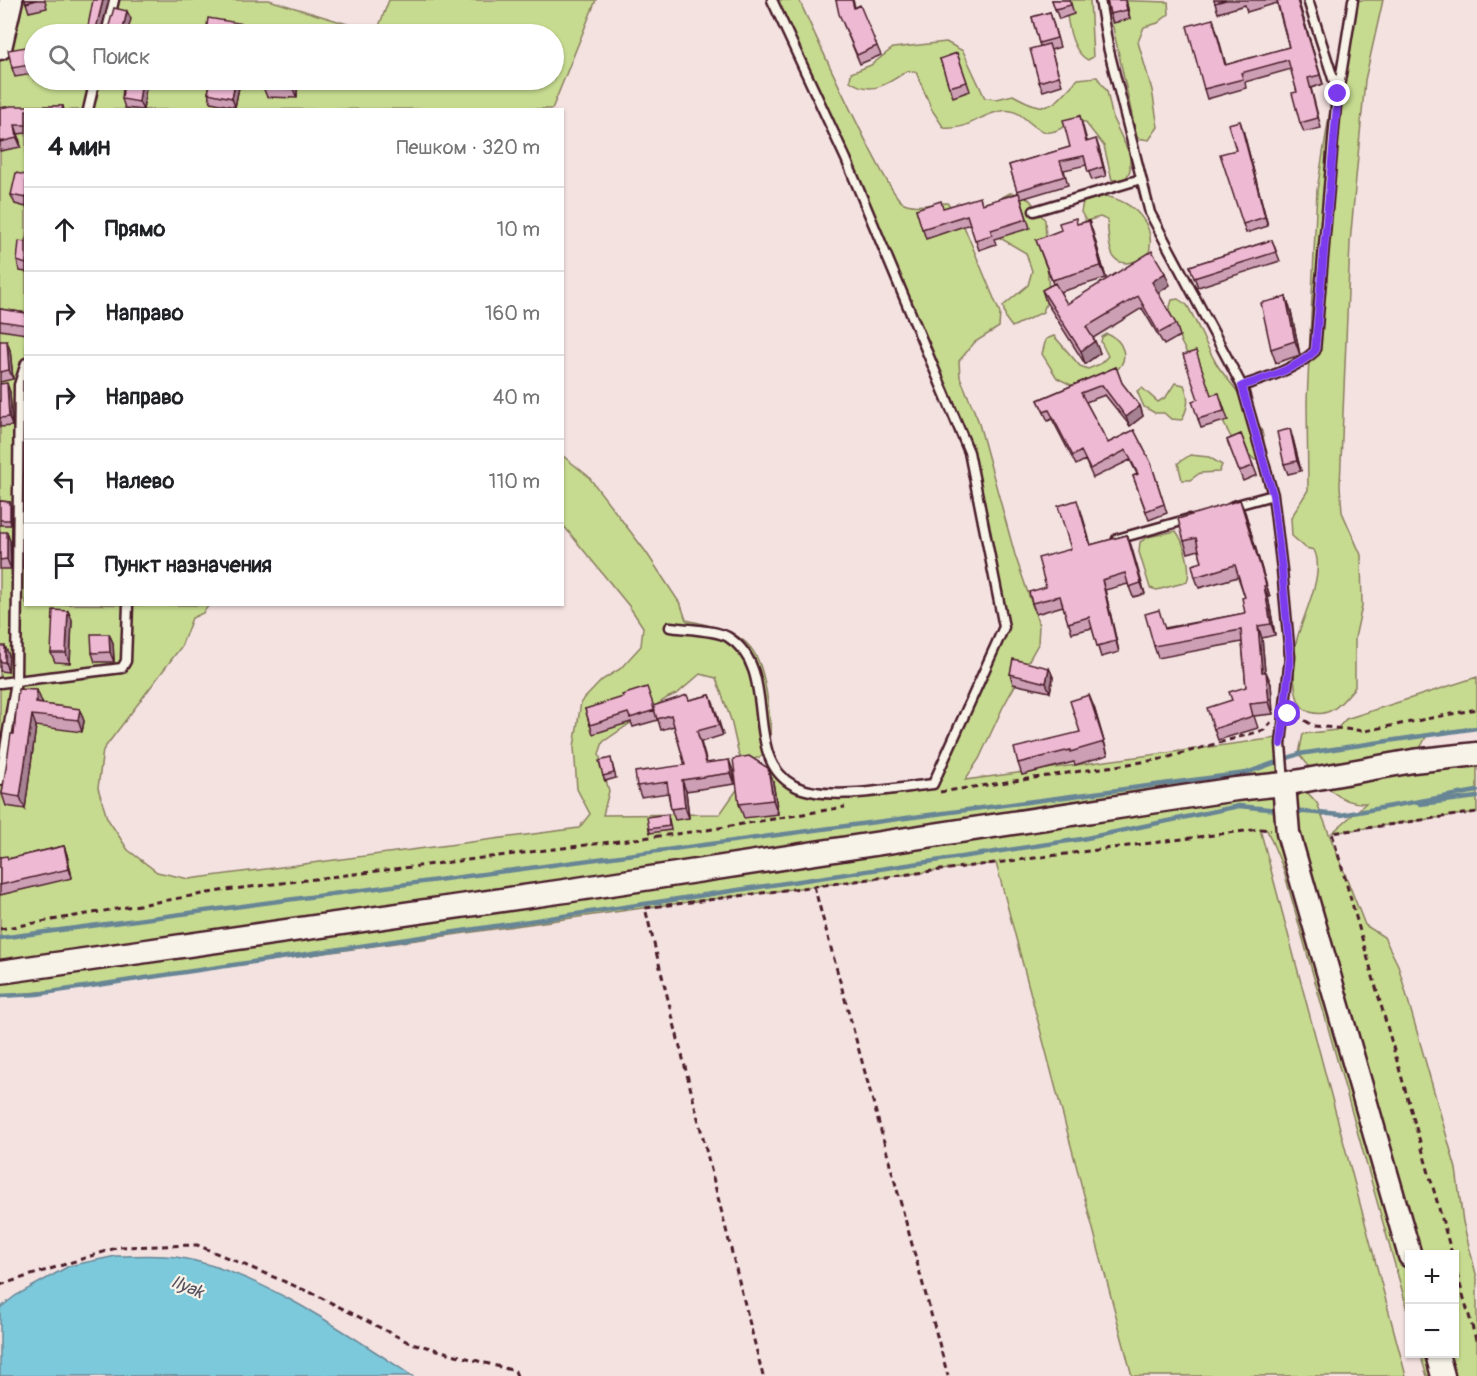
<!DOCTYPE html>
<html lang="ru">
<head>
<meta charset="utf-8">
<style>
  body { margin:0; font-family:Pangolin,sans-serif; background:#f6f6f6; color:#202124 }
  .controls { position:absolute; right:18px; bottom:18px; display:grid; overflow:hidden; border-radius:0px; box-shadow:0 2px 4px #0004 }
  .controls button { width:54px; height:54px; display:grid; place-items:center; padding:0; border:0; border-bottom:2px solid #e0e0e0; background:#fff; color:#202124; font:30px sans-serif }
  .stop { position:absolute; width:18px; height:18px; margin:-14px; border:4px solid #7c3aed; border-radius:50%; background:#fff }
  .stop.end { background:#7c3aed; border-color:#fff; box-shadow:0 2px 6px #0008 }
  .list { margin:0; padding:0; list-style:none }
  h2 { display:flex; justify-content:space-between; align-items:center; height:78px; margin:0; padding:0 24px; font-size:26px }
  h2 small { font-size:20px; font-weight:400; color:#757577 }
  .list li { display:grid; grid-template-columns:39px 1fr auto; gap:18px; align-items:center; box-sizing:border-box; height:84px; padding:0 24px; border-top:2px solid #e0e0e0 }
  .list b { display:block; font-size:22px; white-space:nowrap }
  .list em { font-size:20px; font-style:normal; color:#757577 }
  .icon { flex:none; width:33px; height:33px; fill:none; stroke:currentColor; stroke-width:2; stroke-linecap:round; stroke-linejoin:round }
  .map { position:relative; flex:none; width:1477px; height:1376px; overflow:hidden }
  .search { position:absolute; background:#fff; box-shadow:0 2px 4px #0004; left:24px; top:24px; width:540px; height:66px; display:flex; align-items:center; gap:15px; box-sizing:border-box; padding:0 21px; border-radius:33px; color:#757577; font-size:22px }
  .panel { position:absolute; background:#fff; box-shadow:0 2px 4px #0004; left:24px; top:108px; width:540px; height:498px; border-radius:0px }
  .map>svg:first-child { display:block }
</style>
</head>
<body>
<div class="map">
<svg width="1477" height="1376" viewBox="0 0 1477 1376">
  <rect width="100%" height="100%" fill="#f4e2e1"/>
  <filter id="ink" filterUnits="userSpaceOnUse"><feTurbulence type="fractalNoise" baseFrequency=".0167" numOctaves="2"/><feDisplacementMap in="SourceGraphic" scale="12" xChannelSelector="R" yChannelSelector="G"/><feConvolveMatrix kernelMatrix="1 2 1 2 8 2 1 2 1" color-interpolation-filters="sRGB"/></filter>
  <g filter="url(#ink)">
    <path fill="#c7db90" stroke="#887d5e" stroke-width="1.5" d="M0,0H269L357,27L371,34H34V80H554V34H376L389,0H596L552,109L26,110V604L209,605L203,613L192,618L181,647L103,750L98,788L107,818L128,850L157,872L189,879L579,828L590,814L577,789L574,747L581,702L602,680L620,669L641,646L643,627L629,606L563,525V456L588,476L646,552L681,605L686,620C745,633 760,640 768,703C770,721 773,737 768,754L746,762L739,755L731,720L716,678L700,674L678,693L667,698L603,742L599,754L609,791L603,815L720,814L736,791L766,771L776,772L794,785L827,793L933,784L1004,627L969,452L844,161L768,0H799C812,28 886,192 902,202C916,209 932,203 947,203L958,212L1000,313L999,327L975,342L959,361L960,377L978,420L1015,555L1039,625L1038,644L1003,707L979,759L965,780L1284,737L1283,784L1306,791L1317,803L1365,925L1384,937L1398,965L1456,1169L1463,1222L1477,1278V1376H1427L1420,1354H1454V1254H1410L1409,1315L1283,868L1267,830L1260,829L1406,1376H1132L996,863L650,907L78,988L0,996Z
      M1065,0H1090L1093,57L1088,60C1070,51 1067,18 1065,0Z
      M1107,0L1168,2L1169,14L1158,23L1144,27L1138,42L1152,90L1158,127L1149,140L1137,138Z
      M1348,0H1383L1365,80L1350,243L1340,486L1342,512L1361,555L1362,606L1355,638V687C1343,701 1331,719 1310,712C1299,708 1296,697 1295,686C1293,671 1293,654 1297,639C1303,615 1326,573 1314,550L1306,548L1292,536L1291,518L1308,490L1307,401L1317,190Z
      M946,42L963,51L985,98L997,99L1013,95C1052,117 1052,105 1078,79L1097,77L1107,91L1113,119L1130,155V170L1126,179L1112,180L1104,146L1085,122C1067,119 1060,134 1046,132C1028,128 1023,107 1001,111C978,115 970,130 944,128L932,110L916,72L907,71C888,84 871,96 850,81L851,73L871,65L893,48Z
      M1010,193L1021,194L1030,200L1045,220L1049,295L1043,312L1012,327L1006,319L1003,306L1028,285L1032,271L1026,253L1000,238L992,220L997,200Z
      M1105,196C1134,202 1158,225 1148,256C1107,277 1110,247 1107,220L1100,217L1086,221L1081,212L1083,202Z
      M1178,299L1187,305C1198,324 1205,344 1216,363C1227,383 1286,438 1255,460L1232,439L1181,342L1169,310L1172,300Z
      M1107,334C1115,337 1121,342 1123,350C1130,375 1092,381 1075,387L1057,378L1042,354L1046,339L1054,336L1080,366L1088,369L1100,364L1108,356L1101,342L1102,337Z
      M1175,383L1184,385C1190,399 1188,407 1182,420L1171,419L1164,413H1155L1144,407L1137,391L1142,388L1158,402L1166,397Z
      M1190,455L1209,457L1222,465L1219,472L1200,473L1190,480H1182L1178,463Z
      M1176,531C1184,541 1192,570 1187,582L1157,590L1150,588L1139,552L1140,542L1148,537Z
      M1477,677V728L1427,735L1412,764L1477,757V812L1332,833L1366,803C1334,805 1317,775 1299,754L1303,734L1336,730L1346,719Z"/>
    <path fill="#7cc9db" stroke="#688595" stroke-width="1.5" d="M116,1256C135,1256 157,1254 176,1257C257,1270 344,1331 412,1376H0V1308L15,1296L69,1266Z"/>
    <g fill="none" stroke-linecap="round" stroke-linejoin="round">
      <path stroke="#688595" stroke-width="4.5" d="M1420,804L1477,797
        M1293,811L1341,815L1477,791
        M0,938L1246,773L1299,754L1477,728
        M0,996L37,994L1082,839L1239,806L1278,810"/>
      <defs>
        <path id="lane" d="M1100,0L1108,47L1150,213L1242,386
          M1308,0L1337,91
          M106,34L114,0
          M88,110L95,80
          M1034,211L1141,179
          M1233,506L1273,495
          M1117,539L1189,519
          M670,627C684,629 717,630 728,637C781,670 741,756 793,785C825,803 895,788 933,784L1004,627L969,452L846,159L772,0
          M0,683L122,668L126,661L128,604
          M0,780L16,681L19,385L26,363
          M1284,782L1281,744L1290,657L1282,570L1273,495L1242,386C1268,377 1294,370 1315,351L1336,106L1353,0"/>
        <path id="secondary" d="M0,48L11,0
          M1284,784L1288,833L1410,1256
          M0,972L565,891L1236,789L1284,784L1413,761L1477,754
          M1437,1354L1443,1376"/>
      </defs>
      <use href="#lane" stroke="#4a1f2b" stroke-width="13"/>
      <use href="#secondary" stroke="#4a1f2b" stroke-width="27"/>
      <path stroke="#4a1f2b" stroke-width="3" stroke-dasharray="6 4.5" stroke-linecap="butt" d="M1296,715L1314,726L1365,731L1477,709
        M940,792L1162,759L1264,730L1271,722
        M814,886L948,1376
        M0,929L226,890L707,830L845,807
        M1452,1254L1332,833L1477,812
        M1454,1264L1477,1343
        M0,1285L119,1247L197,1245L314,1294L408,1342L515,1371L517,1376
        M763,1376L645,908L1260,829L1271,830"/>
      <use href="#lane" stroke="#f7f3e8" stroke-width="8"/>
      <use href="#secondary" stroke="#f7f3e8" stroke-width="22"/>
    </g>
    <path fill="#cd9fb5" stroke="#4a1f2b" stroke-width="1.5" d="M25,0H45L47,8L29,12Z
      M836,0H853L855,7L877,46L881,55L860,64L843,23Z
      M1052,0H1070L1074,14L1059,19Z
      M1107,0H1126L1130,19L1113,23L1110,14Z
      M1214,0H1298L1323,84L1311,88L1321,128L1304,132L1300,123L1297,92L1291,69L1245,82L1246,88L1207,99L1204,89L1213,19L1216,29L1226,65L1289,47L1277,3L1247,12L1245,5L1218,13Z
      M1050,12L1060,47L1051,50L1062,85L1043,91L1039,82L1040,46L1032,17Z
      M957,53L970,91L953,97L940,59Z
      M29,56L33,74L15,77L12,68Z
      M147,80L143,110L125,108L122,99Z
      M211,80H239L240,82L235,107L211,102L208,93Z
      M263,80H297V98L267,97L263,87Z
      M63,106L64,110H26V133L18,134L21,147L0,151V108Z
      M1080,116L1087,141L1099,148L1106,176L1092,180L1086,165L1064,170L1068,185L1021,199L1030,228L994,239L996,244L979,250L970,224L926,239L916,209L943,208L983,204L1018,193L1009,165L1070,147Z
      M1243,130L1268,226L1246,233L1243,224L1236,150Z
      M26,175V207L15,204L11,195Z
      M1089,221L1093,233L1106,278L1060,292L1067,304L1170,285L1158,293L1176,324L1180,336L1164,345L1142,308L1093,338L1100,353L1085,364L1046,302L1042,290L1053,284L1036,240L1078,224Z
      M26,238V272L20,271L17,261L25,242Z
      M1272,240L1280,261L1198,287L1190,266Z
      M1286,297L1291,311L1300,355L1276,363L1271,349Z
      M0,309L26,313V334L0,330Z
      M0,341L10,350L13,379L0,382Z
      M1116,367L1122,383L1140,406L1143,416L1130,426L1105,395L1086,402L1108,443L1134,430L1151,463L1167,513L1149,520L1133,476L1137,474L1130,460L1093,478L1085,460L1076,465L1052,419L1048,421L1038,400Z
      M0,384L10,392L12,426L0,427Z
      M1212,395L1222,402L1228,420L1201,428L1198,419Z
      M1241,434L1257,475L1243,481L1227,440Z
      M1293,439L1301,471L1288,474L1284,464Z
      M0,501L10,502L11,506V525H0Z
      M1081,511L1091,545L1127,535L1145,594L1133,597L1128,584L1105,590L1119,652L1101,657L1092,628L1072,633L1063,606L1036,614L1032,603L1046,587L1071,549Z
      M1245,512L1270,597H1268L1275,635L1262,638L1265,672H1266L1271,684L1273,714L1254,716L1258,728L1218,740L1214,729L1232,700L1246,687L1242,642L1158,658L1154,646L1165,628L1245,613V597L1238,577L1199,588L1195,577L1202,562L1199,550L1188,553L1184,541Z
      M0,532L10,541L11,569H0Z
      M68,611L72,620L70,663L55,662L51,653Z
      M109,634L113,643L114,662H95L92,653Z
      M0,646L9,655L8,672L0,671Z
      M1049,668L1053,677L1050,692L1013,684L1010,674Z
      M710,695L723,735L701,742L707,763L729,760L733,771L735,784L686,791L689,818L675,820L671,809L668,793L641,797L637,786L685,765L674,726L661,730L658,720L633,727L631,722L593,734L585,709L654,706L689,700Z
      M42,702V704L84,721L82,732L36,726L25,809L6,806L2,794L14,734Z
      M1094,707L1108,755L1075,765L1074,762L1022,775L1018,763L1080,732Z
      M612,763L616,778L605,781L603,776Z
      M768,768L773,782L778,814L744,818L739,804Z
      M669,819L671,830L650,833L649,829Z
      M64,846L67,855L72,878L0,895V857L8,859Z"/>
    <path fill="#a78293" stroke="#4a1f2b" stroke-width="1.5" d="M103,0H109L100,33V34L97,24Z
      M1125,0H1126L1130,19L1127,10Z
      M1297,0H1298L1323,84L1320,75Z
      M127,11L131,19L127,34H122Z
      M257,26L260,34H256Z
      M26,47L29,56L33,74L30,65Z
      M142,80H147L143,110L139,102Z
      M236,80H239L240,82L235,107L232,98Z
      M294,80H297V98L293,89Z
      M1240,121L1243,130L1268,226L1265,217Z
      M15,125L18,134L21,147L17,138Z
      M1096,139L1099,148L1106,176L1103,167Z
      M1089,221L1093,233L1106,278L1101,266Z
      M1165,273L1170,285L1156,294L1152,282Z
      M1286,297L1291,311L1300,355L1295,341Z
      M7,341L10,350L13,379L9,370Z
      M1095,341L1100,353L1085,364L1081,351Z
      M7,383L10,392L12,426L9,417Z
      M1140,406L1143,416L1130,426L1126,417Z
      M1290,429L1293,439L1301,471L1297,461Z
      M1240,500L1245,512L1270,597L1266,585Z
      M10,502L11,506V525L10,520Z
      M7,532L10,541L11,569L7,559Z
      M1127,535L1131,545L1145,594L1141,583Z
      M1102,580L1105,590L1119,652L1116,641Z
      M1264,586L1268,597L1275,635L1271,624Z
      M68,611L72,620L70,663L66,653Z
      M1258,626L1262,638L1266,684L1262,672Z
      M109,634L113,643L114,662L110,652Z
      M5,646L9,655L8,672L5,662Z
      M1049,668L1053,677L1050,692L1046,683Z
      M1266,672L1271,684L1273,714L1269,702Z
      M37,690L42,702L41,715L36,703Z
      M710,695L714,705L723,735L719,725Z
      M1089,695L1094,707L1108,755L1104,742Z
      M80,709L84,721L82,732L78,720Z
      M32,715L36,726L25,809L20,797Z
      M729,760L733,771L735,784L731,773Z
      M768,768L773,782L778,814L773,800Z
      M682,780L686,791L689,818L685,807Z
      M64,846L67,855L72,878L69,869Z"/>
    <path fill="#eeb9d2" stroke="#4a1f2b" stroke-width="1.5" d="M25,0H37L26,3Z
      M93,0H103L97,24L98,29L104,31L108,29L114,8L127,11L122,34H76L75,28L88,26Z
      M836,0H852L854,8L860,5L877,46L857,55L839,14Z
      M1052,0H1069L1071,5L1055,9Z
      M1107,0H1125L1127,10L1110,14Z
      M1214,0H1226L1215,3Z
      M1277,0H1297L1320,75L1308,78L1318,118L1300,123L1292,93L1297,92L1288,60L1241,73L1243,79L1204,89L1187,26L1213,19L1225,65L1289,47Z
      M1050,12L1057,38L1039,43L1032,17Z
      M208,18L257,26L256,34H216L206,33Z
      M1049,44L1059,76L1039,82L1030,49Z
      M26,47L30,65L12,68L8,50Z
      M957,53L967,82L949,87L940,59Z
      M124,80H142L139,102L122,99Z
      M211,80H236L232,98L208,93Z
      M263,80H294L293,89L263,87Z
      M11,106H63L62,110H26V125H15L17,138L0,142V108Z
      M1080,116L1086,142L1096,139L1103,167L1088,172L1084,156L1060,161L1065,176L1017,191L1009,165L1070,147L1063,120Z
      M1240,121L1265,217L1243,224L1220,154L1236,150L1228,124Z
      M16,173L26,175V198L11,195Z
      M1019,193L1027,219L991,230L992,235L975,240L967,215L922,229L916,209L941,201L943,208L980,197L982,204Z
      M1076,218L1077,224L1089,221L1101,266L1052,280L1036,240L1061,230L1059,223Z
      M26,238V264L17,261L19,241L25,242Z
      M1272,240L1276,252L1194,278L1190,266Z
      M1152,251L1165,273L1152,282L1176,324L1159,333L1138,296L1086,327L1095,341L1081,351L1042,290L1055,283L1067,304Z
      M1286,297L1295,341L1271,349L1261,303Z
      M0,309L26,313V325L0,321Z
      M0,341H7L9,370L0,372Z
      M1196,351L1211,395L1219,393L1224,411L1198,419L1192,401L1198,399L1183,355Z
      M1116,367L1122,383L1140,406L1126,417L1102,385L1081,393L1108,443L1134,430L1151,463L1164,504L1146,511L1133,476L1138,474L1126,450L1090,469L1081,451L1073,456L1049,410L1044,412L1038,400Z
      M26,380V391H23V381Z
      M7,383L9,417L0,418V384Z
      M1290,429L1297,461L1284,464L1277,432Z
      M1241,434L1253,466L1239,471L1227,440Z
      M1077,500L1090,545L1127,535L1141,583L1129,587L1125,573L1102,580L1116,641L1097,646L1089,617L1068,623L1060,596L1032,603L1029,592L1046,587L1038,558L1071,549L1058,506Z
      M1240,500L1266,585L1264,586L1271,624L1258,626L1262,672H1266L1269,702L1250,704L1253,716L1214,729L1207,708L1232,700L1229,692L1246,687L1241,630L1154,646L1145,614L1159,610L1165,629L1245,613L1242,598L1245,597L1235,565L1195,577L1192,565L1202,562L1196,538L1184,541L1178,519Z
      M0,501L10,502V520H0Z
      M0,532H7V559L0,560Z
      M53,610L68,611L66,653H51Z
      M91,634H109L110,652L92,653Z
      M0,646H5V662H0Z
      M1013,659L1049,668L1046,683L1010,674Z
      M647,687L655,710L630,718L628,713L590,725L585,709L623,697L622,695Z
      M18,689L37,690L36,703L80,709L78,720L32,715L20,797L2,794L11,734H14Z
      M687,695L689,700L710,695L719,725L697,731L706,763L729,760L731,773L682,780L685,807L671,809L667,782L637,786L635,772L685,765L671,715L657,719L653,706Z
      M1089,695L1104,742L1070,752V750L1018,763L1014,748L1080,732L1070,701Z
      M749,756L768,768L773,800L739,804L733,759Z
      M611,758L614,773L603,776L599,761Z
      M668,814L669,826L649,829L647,817Z
      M64,846L69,869L0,885V857L7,856L8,859Z"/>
  </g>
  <g fill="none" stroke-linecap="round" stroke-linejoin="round" filter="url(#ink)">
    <path stroke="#7c3aed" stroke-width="8" d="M1288,714L1285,717L1281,744L1290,657L1282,570L1273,495L1242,386C1268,377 1294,370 1315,351L1338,94"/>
  </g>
  <g text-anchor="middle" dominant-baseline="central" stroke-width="4.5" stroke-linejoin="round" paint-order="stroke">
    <g font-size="18" font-style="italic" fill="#595260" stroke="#f7f3e8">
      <text transform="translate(187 1287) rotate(22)">Ilyak</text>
    </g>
  </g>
</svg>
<div class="controls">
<button>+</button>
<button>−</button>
</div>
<div class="stop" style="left:1288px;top:714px"></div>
<div class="stop end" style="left:1338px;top:94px"></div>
<div class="search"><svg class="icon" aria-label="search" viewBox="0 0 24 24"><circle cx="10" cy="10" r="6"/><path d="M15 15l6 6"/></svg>Поиск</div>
<section class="panel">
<h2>4 мин<small>Пешком · 320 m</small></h2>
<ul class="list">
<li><svg class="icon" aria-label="ahead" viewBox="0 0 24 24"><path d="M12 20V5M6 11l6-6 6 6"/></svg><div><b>Прямо</b></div><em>10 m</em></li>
<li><svg class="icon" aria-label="right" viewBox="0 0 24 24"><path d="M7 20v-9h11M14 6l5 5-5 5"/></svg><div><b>Направо</b></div><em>160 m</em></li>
<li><svg class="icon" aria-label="right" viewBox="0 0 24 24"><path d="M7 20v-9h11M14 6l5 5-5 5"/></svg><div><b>Направо</b></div><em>40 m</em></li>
<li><svg class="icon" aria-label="left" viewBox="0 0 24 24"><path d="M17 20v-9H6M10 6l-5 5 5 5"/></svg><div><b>Налево</b></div><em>110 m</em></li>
<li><svg class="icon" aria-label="arrive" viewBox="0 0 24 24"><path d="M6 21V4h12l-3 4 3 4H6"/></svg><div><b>Пункт назначения</b></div></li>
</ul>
</section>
</div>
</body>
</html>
